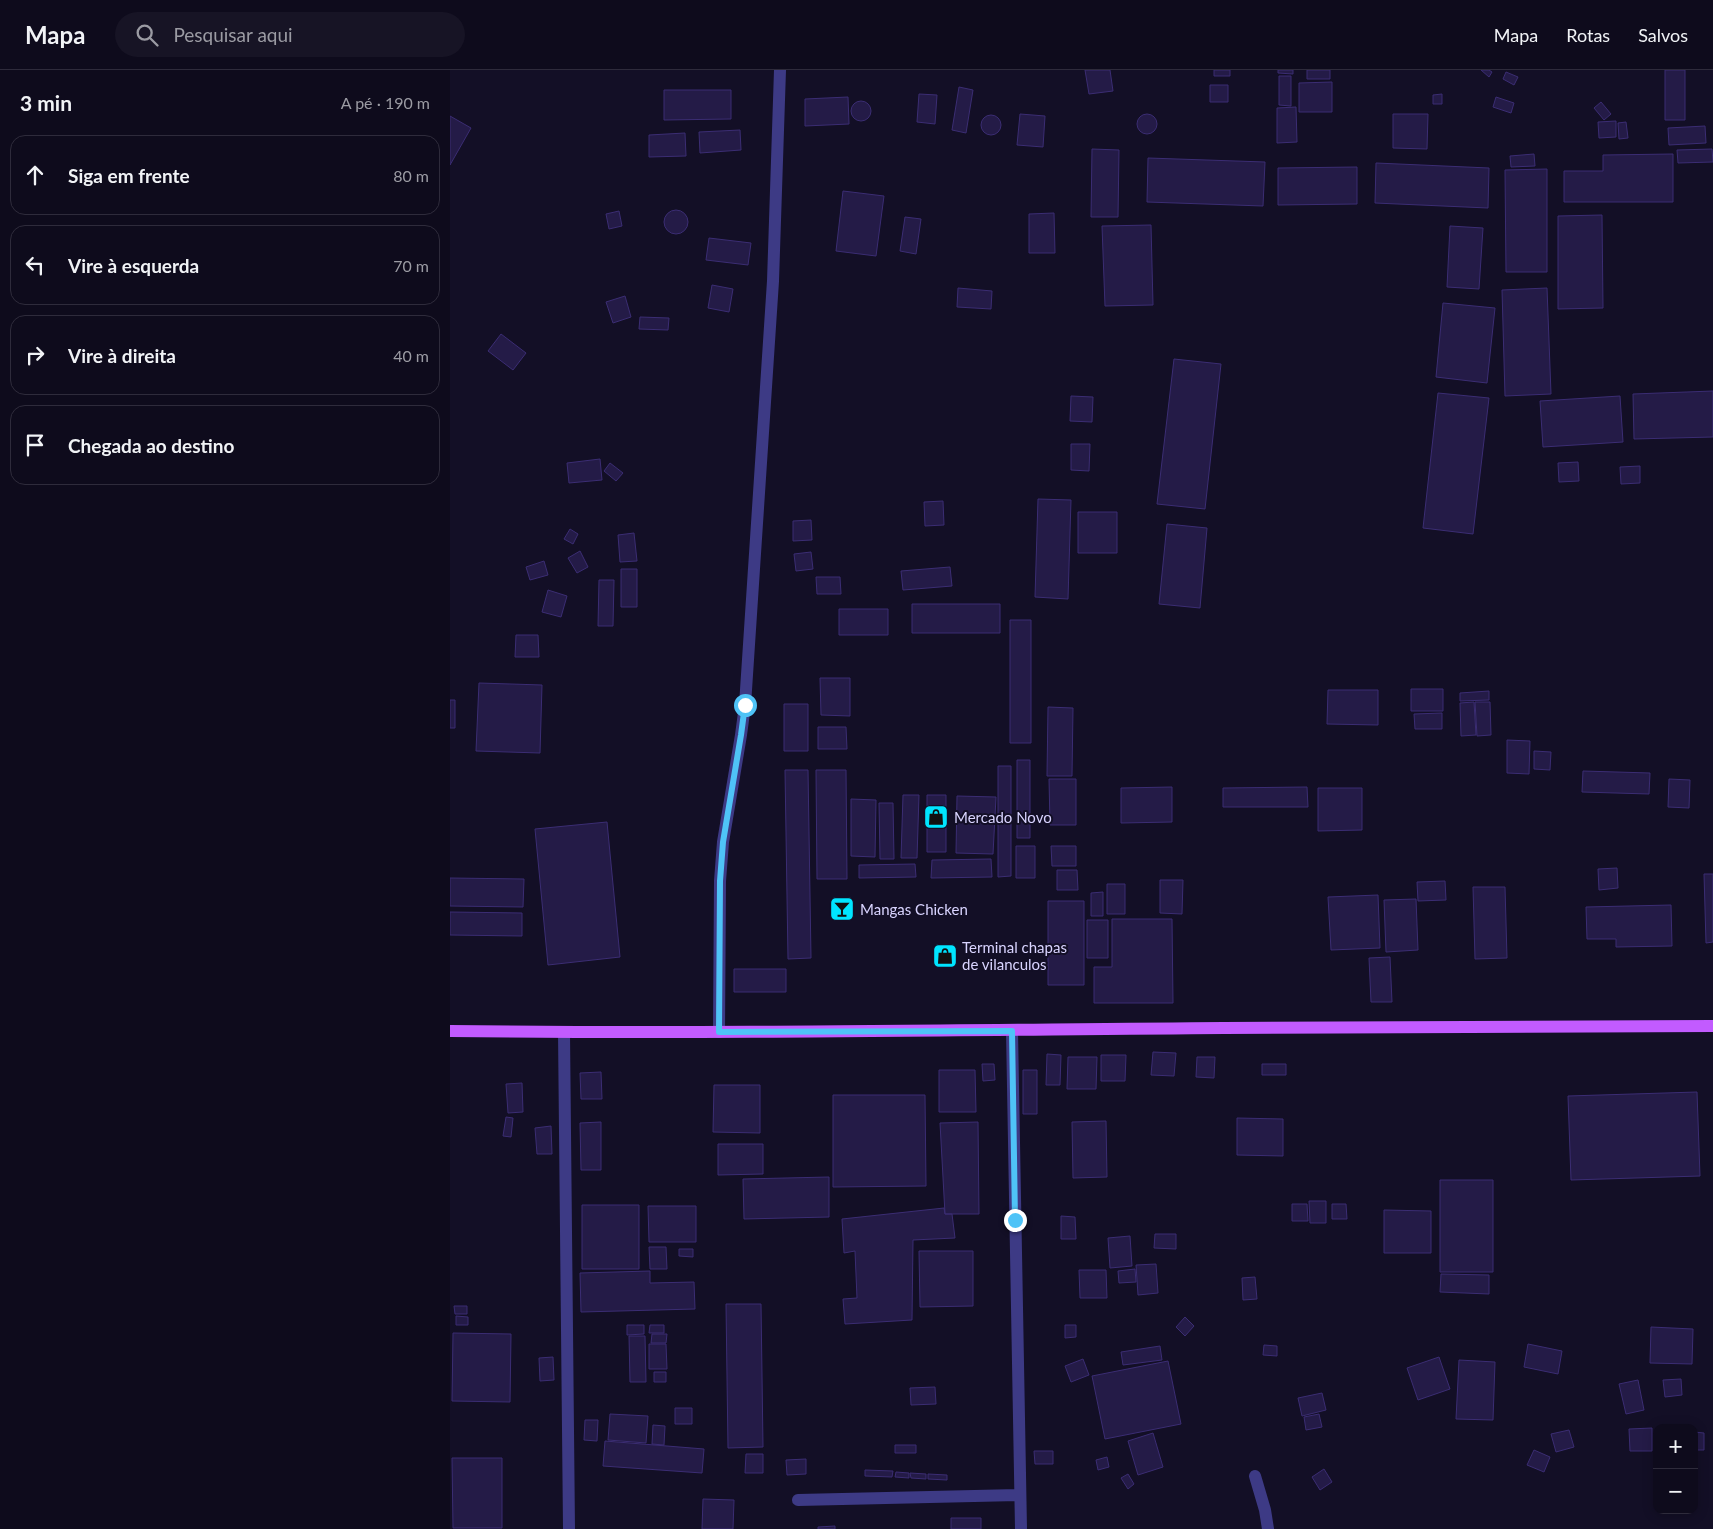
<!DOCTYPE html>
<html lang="pt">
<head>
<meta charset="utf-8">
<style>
  body { margin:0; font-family:Lato,sans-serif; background:#171425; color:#f1f3f6 }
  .controls { position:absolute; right:15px; bottom:15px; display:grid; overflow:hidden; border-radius:10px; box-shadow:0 2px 12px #0003 }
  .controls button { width:45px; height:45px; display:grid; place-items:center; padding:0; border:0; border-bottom:1px solid #2e2b3b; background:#0e0b1c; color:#f1f3f6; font:25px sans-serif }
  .stop { position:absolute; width:15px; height:15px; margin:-11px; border:4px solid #4fc3f7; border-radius:50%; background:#fff }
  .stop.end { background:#4fc3f7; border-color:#fff; box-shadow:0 1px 5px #0008 }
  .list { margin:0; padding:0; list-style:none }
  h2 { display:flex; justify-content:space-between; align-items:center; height:65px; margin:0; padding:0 20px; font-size:21px }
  h2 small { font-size:16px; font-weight:400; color:#9b9ba3 }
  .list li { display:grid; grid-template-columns:32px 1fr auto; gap:15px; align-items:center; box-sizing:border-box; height:80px; margin:0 10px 10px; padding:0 10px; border:1px solid #2e2b3b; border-radius:15px }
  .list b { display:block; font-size:19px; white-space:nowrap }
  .list em { font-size:16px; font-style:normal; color:#9b9ba3 }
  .icon { flex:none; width:28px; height:28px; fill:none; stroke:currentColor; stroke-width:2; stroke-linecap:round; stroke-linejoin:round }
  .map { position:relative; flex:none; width:1263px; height:1459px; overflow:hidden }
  header { display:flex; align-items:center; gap:30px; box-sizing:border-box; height:70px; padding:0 25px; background:#0e0b1c; border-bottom:1px solid #2e2b3b }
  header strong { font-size:24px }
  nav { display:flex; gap:28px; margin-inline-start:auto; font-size:18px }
  .search { width:350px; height:45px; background:#171425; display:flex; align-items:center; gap:12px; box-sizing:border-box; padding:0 18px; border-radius:28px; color:#9b9ba3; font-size:19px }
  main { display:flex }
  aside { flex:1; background:#0e0b1c }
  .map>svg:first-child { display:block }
</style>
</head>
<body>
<header>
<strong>Mapa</strong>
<div class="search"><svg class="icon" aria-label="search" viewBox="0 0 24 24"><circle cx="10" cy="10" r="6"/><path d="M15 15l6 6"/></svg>Pesquisar aqui</div>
<nav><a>Mapa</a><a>Rotas</a><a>Salvos</a></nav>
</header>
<main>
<aside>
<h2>3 min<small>A pé · 190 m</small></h2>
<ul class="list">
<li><svg class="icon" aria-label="ahead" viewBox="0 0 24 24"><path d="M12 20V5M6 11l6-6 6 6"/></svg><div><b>Siga em frente</b></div><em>80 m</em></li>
<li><svg class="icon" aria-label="left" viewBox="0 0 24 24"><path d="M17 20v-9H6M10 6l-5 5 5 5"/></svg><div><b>Vire à esquerda</b></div><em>70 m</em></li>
<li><svg class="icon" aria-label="right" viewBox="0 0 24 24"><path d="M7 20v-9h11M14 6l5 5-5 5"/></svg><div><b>Vire à direita</b></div><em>40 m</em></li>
<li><svg class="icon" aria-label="arrive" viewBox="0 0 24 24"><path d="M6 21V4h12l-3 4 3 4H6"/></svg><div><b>Chegada ao destino</b></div></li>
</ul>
</aside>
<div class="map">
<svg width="1263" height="1459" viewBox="0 0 1263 1459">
  <rect width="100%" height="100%" fill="#130f26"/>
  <path fill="#241b47" stroke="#3b2d73" d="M635,0H660L663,21L639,24Z
    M764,0H780V6H764Z
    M828,0H843V4L828,3Z
    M857,0H880V9H857Z
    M1031,0H1039L1042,2L1039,7Z
    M1215,0H1235V50H1215Z
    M1056,2L1068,7L1064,15L1053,9Z
    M829,6H841V36L829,35Z
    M882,12V42H849V13Z
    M760,15H778V32H760Z
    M509,17L523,20L516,63L502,60Z
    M214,20H281V49L214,50Z
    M469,24L487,25L485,54L467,52Z
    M992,24V34H983V25Z
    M398,27L399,54L355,56V29Z
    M1046,27L1064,33L1061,43L1043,37Z
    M401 41a10 10 0 1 1 20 0a10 10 0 1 1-20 0Z
    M1151,32L1161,44L1154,50L1144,38Z
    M846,37L847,72L827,73V38Z
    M570,44L595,46L593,77L567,75Z
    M943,44H978L977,79L943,78Z
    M687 54a10 10 0 1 1 20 0a10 10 0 1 1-20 0Z
    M531 55a10 10 0 1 1 20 0a10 10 0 1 1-20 0Z
    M0,46L21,58L0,95Z
    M1166,51V67L1149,68L1148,52Z
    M1176,52L1178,68L1169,69L1168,53Z
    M1255,56L1256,73L1219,75L1218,58Z
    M290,60L291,80L250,83L249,62Z
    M235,63L236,86L199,87V65Z
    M642,79L669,80L668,147H641Z
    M1262,79L1263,92L1228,93L1227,80Z
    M1084,84L1085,96L1061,97L1060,86Z
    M1223,84V132H1114V101H1153V85Z
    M698,88L815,92L813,136L697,132Z
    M926,93L1039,98L1038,138L925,133Z
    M907,97V134L828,135V98Z
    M1097,99V202H1056L1055,100Z
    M393,121L434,126L426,186L386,181Z
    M214 152a12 12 0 1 1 24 0a12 12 0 1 1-24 0Z
    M169,141L172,156L159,159L156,144Z
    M604,143L605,183H579V144Z
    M1152,145L1153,238L1108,239V146Z
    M455,147L471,149L466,184L450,181Z
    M701,155L703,235L655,236L652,156Z
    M1000,156L1033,158L1029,219L997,217Z
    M259,168L301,173L298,195L256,190Z
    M262,215L283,219L279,242L258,238Z
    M508,218L542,221L541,239L507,237Z
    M1097,218L1101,324L1055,326L1052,220Z
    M175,226L181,247L163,253L156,232Z
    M993,233L1045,238L1037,313L986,307Z
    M190,247L219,248L218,260L189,259Z
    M51,264L76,283L63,300L38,281Z
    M724,289L771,294L755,439L707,434Z
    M1263,321V367L1184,369L1183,324Z
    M988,323L1039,328L1023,464L973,458Z
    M621,326L643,327L642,352L620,351Z
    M1170,326L1173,372L1093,377L1090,331Z
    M621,374H640L639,401L621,400Z
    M150,389L152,410L119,413L117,393Z
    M1128,392L1129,411L1109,412L1108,393Z
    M160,393L173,403L166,411L154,401Z
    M1190,396V413L1171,414L1170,397Z
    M588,429L621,430L618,529L585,527Z
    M493,431L494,455L475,456L474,432Z
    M628,442H667V483H628Z
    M361,450L362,470L343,471V451Z
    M717,454L757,458L750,538L709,534Z
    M120,459L128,464L123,474L114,469Z
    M184,463L187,491L170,492L168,465Z
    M130,481L138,497L127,503L118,488Z
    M361,482L363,499L346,501L344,484Z
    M94,491L98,505L80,510L76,497Z
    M500,497L502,516L453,520L451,501Z
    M171,499H187V537H171Z
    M366,507H390L391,524H367Z
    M149,510H164L163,556H148Z
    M98,520L117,526L111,547L92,542Z
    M462,534H550V563H462Z
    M389,539H438V565H389Z
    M560,550H581V673H560Z
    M66,565H88L89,587H65Z
    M370,608H400V646L371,645Z
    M29,613L92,615L90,683L26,681Z
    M961,619H993V641H961Z
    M878,620H928V655L877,654Z
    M1039,621V630L1010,631V623Z
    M0,630H5V658H0Z
    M1024,632L1026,665L1011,666L1010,633Z
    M1025,632H1040L1041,665L1027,666Z
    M334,634H358V681H334Z
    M598,637L623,638L622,706H597Z
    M992,643V659H965L964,644Z
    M368,657H396L397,679H368Z
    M1057,670L1080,671L1079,704L1057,703Z
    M1084,681L1101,682L1100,700L1084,699Z
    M567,690H580V768H567Z
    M548,696H561V806L548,807Z
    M335,700H358L361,888L338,889Z
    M366,700H396L397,809H367Z
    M1133,701L1200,703L1199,724L1132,722Z
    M599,709H626V755H600Z
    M1219,709L1240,710L1239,738L1218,737Z
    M722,717V752L671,753V718Z
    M857,717L858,737H773V718Z
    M868,718H912V760L868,761Z
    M453,725H469L467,788H451Z
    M477,725H496V782H477Z
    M507,726L546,727L543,784L506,783Z
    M401,729L426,730L425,787L401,786Z
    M429,733H443L444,789H430Z
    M157,752L170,887L98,895L85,759Z
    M566,776H585V808H566Z
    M601,776H626V796H602Z
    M541,789L542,807L481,808L482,790Z
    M465,794L466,807L409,808V795Z
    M1167,798L1168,818L1149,820L1148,799Z
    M607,800H627L628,820H607Z
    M1254,804H1263V872L1256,873Z
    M0,808L74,809L73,837L0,836Z
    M710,810H733L732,844L710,843Z
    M995,811L996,830L968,831L967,812Z
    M657,814H675V844H657Z
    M1023,817H1055L1057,888L1025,889Z
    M653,822V846H641V823Z
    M928,825L930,878L881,880L878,827Z
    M966,829L968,880L936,882L934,830Z
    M598,831H634V915H598Z
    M1221,835L1222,876L1166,877V869H1137L1136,837Z
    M0,842L72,843V866L0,865Z
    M662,849H722L723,933H644V897H662Z
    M637,850H658V888H637Z
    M940,887L942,932H921L919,888Z
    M284,899H336V922H284Z
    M703,982L726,983L724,1006L701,1005Z
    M597,984L611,985L610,1015H596Z
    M651,985H676L675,1011H651Z
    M618,987H647L646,1019H617Z
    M747,987H765L764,1008L746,1007Z
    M532,994H544L545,1010L533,1011Z
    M812,994H836V1005H812Z
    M489,1000H525L526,1042H489Z
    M573,1000H587V1044H573Z
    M151,1002L152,1029H131L130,1003Z
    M72,1013L73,1042L58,1043L56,1014Z
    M264,1015H310V1063L263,1062Z
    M1247,1022L1250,1106L1121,1110L1118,1026Z
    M383,1025H475L476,1116L383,1117Z
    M56,1047L63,1048L61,1067L53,1066Z
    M787,1048L833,1049V1086L787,1085Z
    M656,1051L657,1107L623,1108L622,1052Z
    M151,1052V1100H131L130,1053Z
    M528,1052L529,1144H495L490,1053Z
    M101,1056L102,1084H87L85,1058Z
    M268,1074H313V1104L268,1105Z
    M379,1107V1147L294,1149L293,1109Z
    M990,1110H1043V1202H990Z
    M859,1131H876V1153H860Z
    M842,1134H857L858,1151H842Z
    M882,1134H896L897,1149H882Z
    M132,1135H189V1199H132Z
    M198,1136H246V1172H199Z
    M494,1138L495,1144H502L505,1168L463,1170L462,1250L395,1254L393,1229L407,1228L405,1181L394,1183L392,1149Z
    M934,1140L981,1141V1183H934Z
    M611,1146L625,1147L626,1169H611Z
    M705,1164H726V1179L704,1178Z
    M680,1166L682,1196L660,1198L658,1168Z
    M199,1177H216L217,1199H200Z
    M229,1179H243V1187L229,1186Z
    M469,1181H523V1236L470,1237Z
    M706,1194L708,1223L688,1225L686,1195Z
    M685,1199L686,1212L669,1213L668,1201Z
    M629,1200H656L657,1228H630Z
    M200,1201V1213L244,1212L245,1239L131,1242L130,1203Z
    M991,1204L1039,1205V1224L990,1222Z
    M805,1207L807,1229L793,1230L792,1208Z
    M276,1234H311L313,1377L278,1378Z
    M4,1236H17V1244H5Z
    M6,1246L18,1247V1255H6Z
    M735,1247L744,1256L735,1266L726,1257Z
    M177,1255H194V1264L177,1265Z
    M200,1255H214V1263H199Z
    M615,1255H626V1267L615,1268Z
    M1201,1257L1243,1259L1242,1294L1200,1293Z
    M3,1263L61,1264L60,1332L2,1331Z
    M202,1264H217L216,1273H201Z
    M179,1266H195L196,1312H180Z
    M199,1274H216L217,1299H199Z
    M1078,1274L1112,1281L1108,1304L1074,1297Z
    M814,1275L827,1276V1286L813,1285Z
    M710,1276L712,1290L673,1295L671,1282Z
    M103,1287L104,1310L90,1311L89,1288Z
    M989,1287L1000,1319L968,1330L957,1298Z
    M633,1289L639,1305L621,1312L615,1296Z
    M1009,1290L1045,1292L1043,1350L1006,1349Z
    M718,1291L731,1354L655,1369L642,1306Z
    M204,1302H216V1312H204Z
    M1231,1309L1232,1325L1215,1327L1213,1310Z
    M1188,1310L1194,1340L1176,1344L1169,1314Z
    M485,1317L486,1334L461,1335L460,1318Z
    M872,1323L876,1340L852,1346L848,1328Z
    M225,1338H242V1354H225Z
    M160,1344L198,1346L196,1373L158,1370Z
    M869,1344L872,1357L856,1360L854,1347Z
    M135,1350H148L147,1371L134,1370Z
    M203,1355L215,1356L214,1375L202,1374Z
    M1202,1358V1381H1180L1179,1359Z
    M1119,1360L1124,1377L1106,1382L1101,1364Z
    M1244,1362L1254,1363V1380H1244Z
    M703,1363L713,1397L688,1405L678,1371Z
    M155,1371L254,1379L252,1403L153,1396Z
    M445,1375H466V1383H445Z
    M1084,1380L1100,1387L1094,1402L1077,1395Z
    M584,1381H603V1394H585Z
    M296,1384H313V1403H295Z
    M657,1387L659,1397L648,1400L646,1390Z
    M2,1388H52V1458H3Z
    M356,1389V1404L337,1405L336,1390Z
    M874,1399L882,1412L870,1420L862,1407Z
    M415,1400L443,1401L442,1407L415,1406Z
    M446,1402L459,1403V1408L445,1407Z
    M460,1403L476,1404V1409L461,1408Z
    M478,1404L497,1405V1410L478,1409Z
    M678,1404L684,1414L678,1419L671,1408Z
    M253,1429L284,1430L283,1459H252Z
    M501,1448H531V1459H501Z
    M385,1456V1459H368V1457Z"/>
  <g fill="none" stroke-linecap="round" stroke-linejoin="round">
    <path stroke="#3d3a85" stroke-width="12" d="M562,961L571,1459
      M114,962L119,1459
      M269,962L270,811L273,772L291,665L295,635L323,211L330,0
      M805,1406L815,1440L818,1459
      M348,1430L569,1425"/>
    <path stroke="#c25bff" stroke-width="12" d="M0,961C258,964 516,960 774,958C937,957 1100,957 1263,956"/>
  </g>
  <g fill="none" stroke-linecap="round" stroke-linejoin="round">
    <path stroke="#4fc3f7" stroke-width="6" d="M295,635L291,665L273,772L270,811L269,962L562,961L565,1150"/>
  </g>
  <defs>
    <symbol id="shop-square" viewBox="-11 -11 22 22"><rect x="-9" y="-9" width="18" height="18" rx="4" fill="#00e5ff" stroke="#130f26"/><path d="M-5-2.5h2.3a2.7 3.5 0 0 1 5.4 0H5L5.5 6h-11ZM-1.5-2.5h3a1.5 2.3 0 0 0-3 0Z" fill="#111"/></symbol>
    <symbol id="bar-square" viewBox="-11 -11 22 22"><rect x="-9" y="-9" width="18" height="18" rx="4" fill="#00e5ff" stroke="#130f26"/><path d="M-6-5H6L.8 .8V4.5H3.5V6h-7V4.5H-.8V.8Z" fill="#111"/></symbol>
  </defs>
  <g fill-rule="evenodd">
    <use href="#shop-square" x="472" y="733" width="28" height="28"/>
    <use href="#bar-square" x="378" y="825" width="28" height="28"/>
    <use href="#shop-square" x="481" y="872" width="28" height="28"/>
  </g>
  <g text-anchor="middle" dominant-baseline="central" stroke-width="4" stroke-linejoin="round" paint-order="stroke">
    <g font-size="15" fill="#d9d4ff" stroke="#130f26" text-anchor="start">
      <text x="504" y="747">Mercado Novo</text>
      <text x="410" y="839">Mangas Chicken</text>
      <text x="512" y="877">Terminal chapas<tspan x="512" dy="17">de vilanculos</tspan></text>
    </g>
  </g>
</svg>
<div class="controls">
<button>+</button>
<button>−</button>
</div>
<div class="stop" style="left:295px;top:635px"></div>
<div class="stop end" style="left:565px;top:1150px"></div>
</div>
</main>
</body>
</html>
